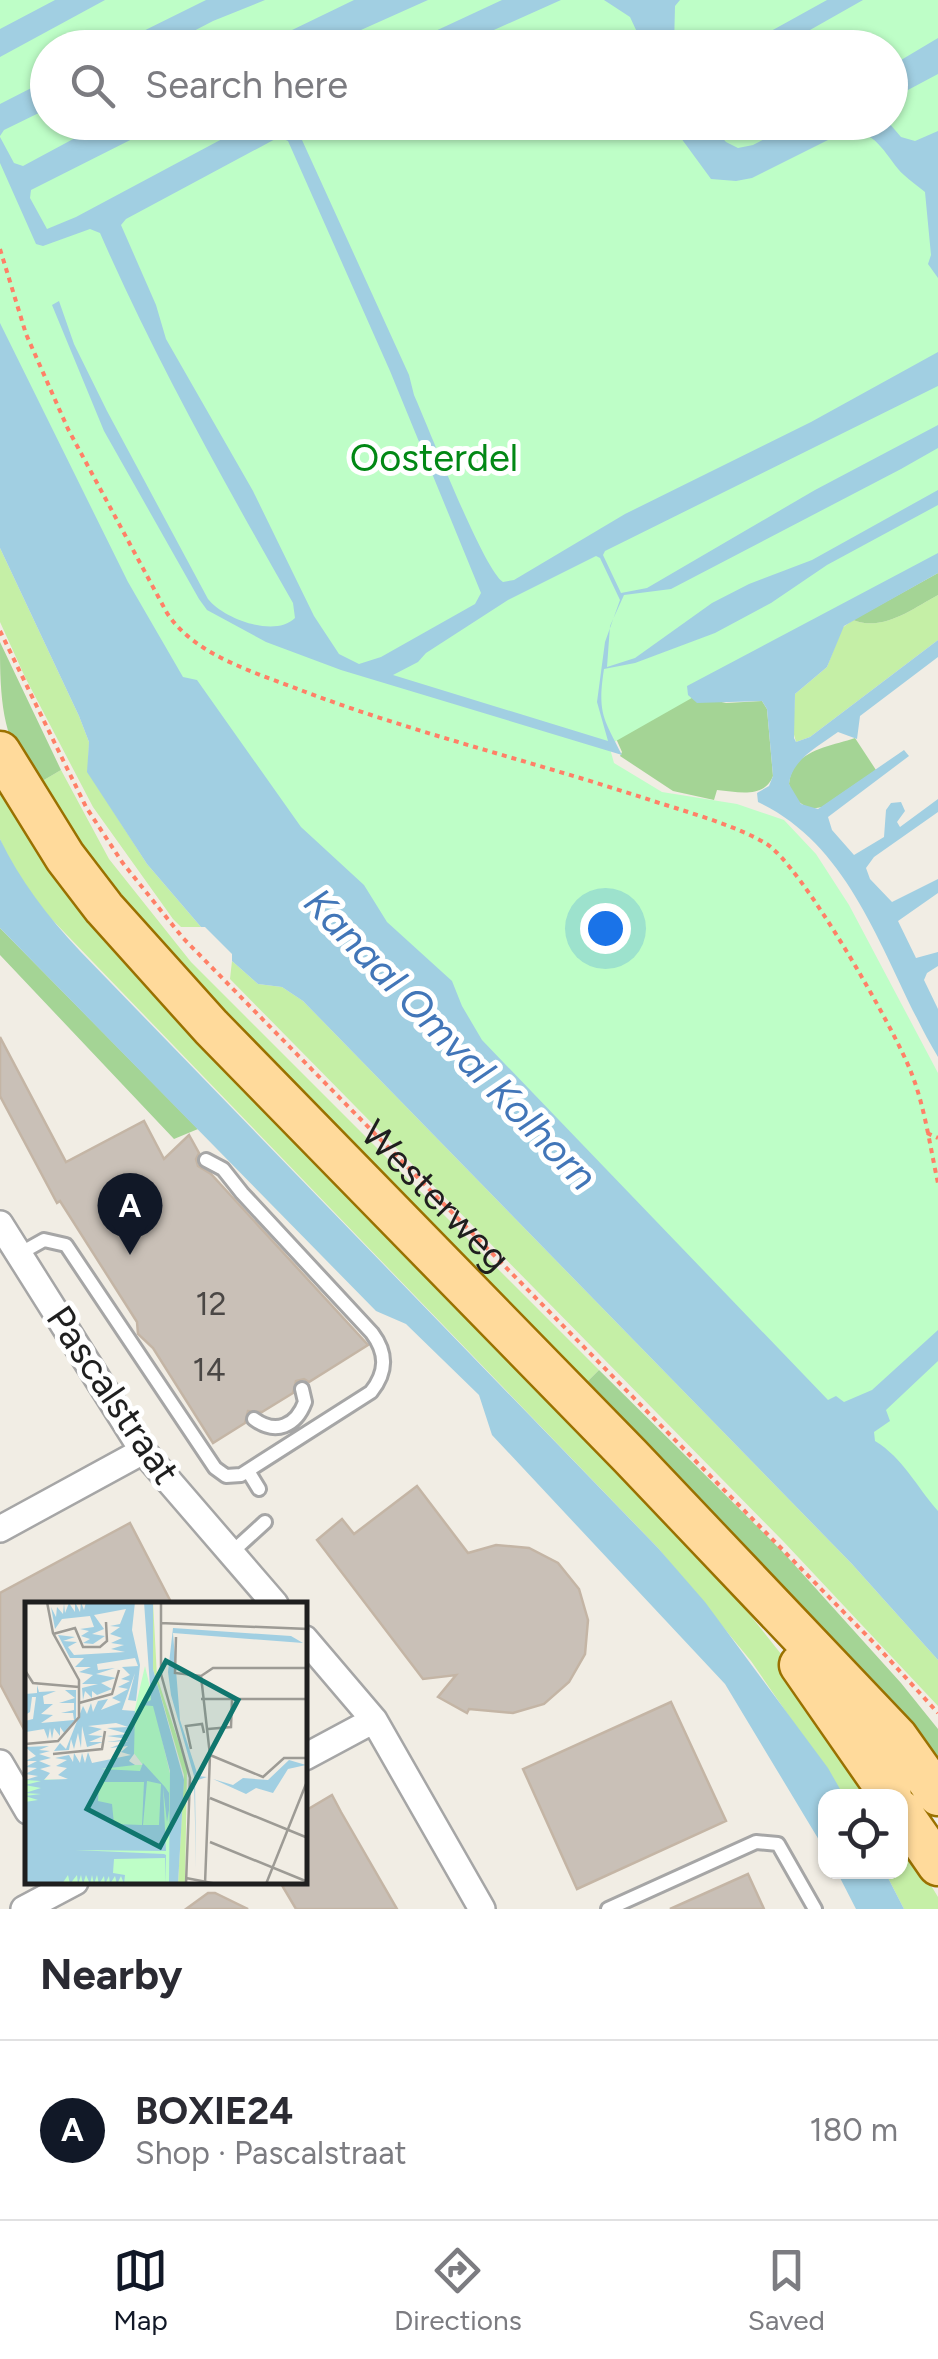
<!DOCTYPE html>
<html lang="en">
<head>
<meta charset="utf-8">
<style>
  body { margin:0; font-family:Figtree,sans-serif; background:#f7f7f7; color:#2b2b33 }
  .controls { position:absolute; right:30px; bottom:30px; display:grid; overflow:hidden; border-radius:20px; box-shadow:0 2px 8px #0004 }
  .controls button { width:90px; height:90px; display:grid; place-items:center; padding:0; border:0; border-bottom:2px solid #e1e1e2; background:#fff; color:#2b2b33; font:50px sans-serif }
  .you { position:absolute; left:605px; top:928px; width:35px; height:35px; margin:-25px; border:8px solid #fff; border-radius:50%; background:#1a73e8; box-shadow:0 0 0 15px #1a73e833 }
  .badge { display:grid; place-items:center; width:65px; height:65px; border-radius:50%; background:#111827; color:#fff; font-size:32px; font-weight:700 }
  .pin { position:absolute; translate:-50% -82px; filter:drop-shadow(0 2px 5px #0008) }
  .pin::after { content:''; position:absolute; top:52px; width:35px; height:30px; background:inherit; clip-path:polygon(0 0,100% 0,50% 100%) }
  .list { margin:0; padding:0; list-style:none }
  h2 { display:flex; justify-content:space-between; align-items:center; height:130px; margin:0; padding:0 40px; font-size:42px }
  h2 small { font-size:32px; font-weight:400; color:#7c7c81 }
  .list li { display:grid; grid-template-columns:65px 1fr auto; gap:30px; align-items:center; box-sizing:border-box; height:180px; padding:0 40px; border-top:2px solid #e1e1e2 }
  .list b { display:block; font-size:38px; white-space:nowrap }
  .list p { margin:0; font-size:32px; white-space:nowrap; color:#7c7c81 }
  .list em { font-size:32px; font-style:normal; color:#7c7c81 }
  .icon { flex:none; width:55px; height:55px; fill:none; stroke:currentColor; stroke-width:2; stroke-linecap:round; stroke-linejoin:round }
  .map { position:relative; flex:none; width:938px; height:1909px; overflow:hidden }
  .search { position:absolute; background:#fff; box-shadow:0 2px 8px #0004; left:30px; right:30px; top:30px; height:110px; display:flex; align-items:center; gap:25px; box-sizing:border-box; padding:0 35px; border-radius:55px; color:#7c7c81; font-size:38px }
  .sheet { height:310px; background:#fff }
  nav { display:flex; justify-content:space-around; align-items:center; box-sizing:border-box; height:140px; border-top:2px solid #e1e1e2; background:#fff; font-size:28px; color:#7c7c81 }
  nav a { display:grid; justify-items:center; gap:5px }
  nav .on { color:#111827 }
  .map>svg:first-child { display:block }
</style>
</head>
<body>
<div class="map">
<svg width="938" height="1909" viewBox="0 0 938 1909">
  <rect width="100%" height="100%" fill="#f1ede4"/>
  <path fill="#c5efa6" d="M0,548L79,716L89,742L88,772L147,864L201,927H181L173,919L93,807L25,677L0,622Z
    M938,595V640L810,737L796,742L793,731L795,694L827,667L842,628L853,620C883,632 912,609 938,595Z
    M61,770L109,859L191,962L599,1370L580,1389L157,952L24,771L44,780Z
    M0,785L739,1601L785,1659L875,1796H844L751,1661L658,1548L38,905L9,861L0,839Z
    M232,961L258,984L282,987L303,1001L852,1564L938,1660V1706L783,1541L230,979Z
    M901,1836L938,1897V1909H904L885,1872H900Z"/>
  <path fill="#a4d495" d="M938,573V595C912,609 883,632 853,620Z
    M0,642L61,770L44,780C0,755 0,692 0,642Z
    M609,677L726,703L762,701L767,709L773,776C764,799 738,792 717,790L714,800L673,791L620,756L622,752L610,725Z
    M855,738L876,770L822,807C805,812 794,800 789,784C792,750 829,747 855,738Z
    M0,928L198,1129L174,1139L0,955Z
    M599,1370L782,1551L901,1683L938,1729V1776L580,1389Z"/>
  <path fill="#befec7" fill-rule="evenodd" d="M0,0H938V558L609,745L614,763L662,792L737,804L784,820L816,854L849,905L938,1073V1537L412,965L273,807L127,607L0,342ZM48,48H890V122H48Z"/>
  <path fill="#a1cfe2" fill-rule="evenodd" d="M55,0H105L0,57V29Z
    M206,0H265L213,21L163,47H111Z
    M354,0H428L323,47H257Z
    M502,0H561L456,47H401Z
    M604,0H680L675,6L674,47H644L630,17Z
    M827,0H863L780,47H742Z
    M938,38V74L891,99V66Z
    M47,80V109L4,130L0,136V104Z
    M103,123H164L31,190L30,198L47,229L76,217L252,123H301L302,140L409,375L414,395C428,426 483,569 503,582L514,580L625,514L811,422L938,352V386L605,551L603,555L621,593L647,588L815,490L938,425V448L901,469L671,589L624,595L610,626L607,667L635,658L712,603L749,584L812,560L938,490V505L827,565L771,603L715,633L635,663L604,669C597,714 604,719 622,755L341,670L266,642L207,610L199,599L104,431L52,305L59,301L74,344L107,411L208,599C224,619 275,638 295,618L293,603C224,482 156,361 100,233L90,229L43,246L36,244L0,163V137L14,163L23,166ZM279,137L288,141L390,371L481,593L475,604L381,657L359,664L339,654L314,616L253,491L166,339L156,305L121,225L126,219ZM596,556L600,558L620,600L605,642L597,702L608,741L393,675L418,662L426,653L508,600Z
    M670,123H709L726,142L738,148L753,145L795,123H889L901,137L915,141L938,131V278L928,264L931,255L925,192C918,186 910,181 904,175C886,158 878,129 846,131L752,178L736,181L711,179Z
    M0,323L128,582L183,677L197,680L301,827L364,885L387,922L452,981L462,1006L482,1040L828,1400L836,1396L844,1402L872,1390L938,1330V1361L886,1410L890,1421L874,1432L875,1441C903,1458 916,1486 938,1511V1660L852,1564L303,1001L282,987L258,984L232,961V954L205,927H201L147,864L87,772L89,742L79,716L0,548Z
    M938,553V573L844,626L827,667L795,694L794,738L796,742L810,737L938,640V657L860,716L857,739L838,732C819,746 792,759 789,784L801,804L818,809L904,750L909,756L828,817L832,830L854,855L884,837L886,810L891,803L901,802L905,811L897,822L900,827L938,799V812L874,857L866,868L870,879L892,902L938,879V893L898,921L916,958L938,952V966L927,973L924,980L938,1009V1057C885,969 858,849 758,802L757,793L769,786L773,776L767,709L762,701L697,703L688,695L687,686Z
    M0,839C20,880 47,916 80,951L658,1548L705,1602L828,1768L844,1796H826L825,1850L725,1684L492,1435L479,1395L406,1324L376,1311L0,928Z
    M837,1872H885L904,1909H856Z"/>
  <path fill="#c9c0b7" stroke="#c4b5a5" stroke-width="2.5" d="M0,1037L66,1162L144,1121L164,1159L189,1135L199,1153L196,1159L198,1166L211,1174L368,1345L309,1382L304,1379L296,1381L293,1393L262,1412L248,1411L245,1423L213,1443L153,1348L138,1334L137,1322L60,1201L57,1203L0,1096Z
    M417,1486L468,1553L496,1545L529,1548L558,1563L579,1589L588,1620L585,1654L569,1682L544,1704L513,1713L469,1709L467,1713L438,1697L456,1675L423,1679L317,1540L342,1519L354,1534Z
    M130,1523L172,1604H28V1737L0,1684V1593Z
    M671,1702L726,1821L577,1889L523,1769Z
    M332,1795L341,1812L397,1909H296L280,1882H305V1811Z
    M748,1874L764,1909H670Z
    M208,1893H215L248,1909H186Z"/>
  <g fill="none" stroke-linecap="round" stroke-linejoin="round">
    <defs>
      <path id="service" d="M19,1254L44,1240L66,1245L215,1468L226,1476L241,1475L371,1392C387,1372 387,1353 372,1333L242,1193L223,1169L206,1160
        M254,1419C276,1435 296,1426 305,1402L302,1389
        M248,1471L259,1489
        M231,1553L265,1522
        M608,1909L756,1842L778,1844L815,1909"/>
      <path id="minor" d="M0,1224L143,1451L275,1604
        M0,1529L143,1451
        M305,1639L374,1720L482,1909
        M305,1757L374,1720
        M0,1763L28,1811
        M24,1909L75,1882"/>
      <path id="primary" d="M0,752L65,857L104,908L211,1027L630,1456L897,1737L938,1795
        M800,1665L891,1796
        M900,1810L938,1865"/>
    </defs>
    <use href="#service" stroke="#a6a6a6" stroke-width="18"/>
    <use href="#minor" stroke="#a6a6a6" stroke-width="30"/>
    <use href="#primary" stroke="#9a7100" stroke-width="45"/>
    <g stroke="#ff8067" stroke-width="4" stroke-dasharray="5 5" stroke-linecap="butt">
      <path d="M0,249L26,334L68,429L167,613C195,656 257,673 303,691C414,733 531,761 644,798C680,810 733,824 765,843C800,862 895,1030 911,1072C925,1107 930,1147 938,1183"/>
      <path id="s1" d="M0,631L86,807L122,862L183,938L876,1645L938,1713"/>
      <path d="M927,1133L938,1138"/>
    </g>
    <use href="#service" stroke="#fff" stroke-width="12"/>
    <use href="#minor" stroke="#fff" stroke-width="25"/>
    <use href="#primary" stroke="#ffda9b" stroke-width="40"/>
  </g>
  <g text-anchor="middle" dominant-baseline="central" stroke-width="10" stroke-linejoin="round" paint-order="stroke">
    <g font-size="32" fill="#4a4745">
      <text x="211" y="1304">12</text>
      <text x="209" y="1370">14</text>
    </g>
    <g font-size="38" fill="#028815" stroke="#fff">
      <text x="434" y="458">Oosterdel</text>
    </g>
    <g font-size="38" fill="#1f1f1f" stroke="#fff">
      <text stroke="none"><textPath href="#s1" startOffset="720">Westerweg</textPath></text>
      <text transform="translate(113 1395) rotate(56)">Pascalstraat</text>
    </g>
    <g font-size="40" font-style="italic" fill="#4276b8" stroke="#fff">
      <text transform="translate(451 1039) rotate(46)">Kanaal Omval Kolhorn</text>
    </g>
  </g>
  <g transform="translate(25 1602)">
    <rect width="282" height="282" fill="#f1ede4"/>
    <path d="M128,0L132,75L162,165L160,282H153L159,173L128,67Z" fill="#c5efa6"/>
    <path d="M120,64L150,193L145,282H0V177L45,178V162L118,163L108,150L106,124Z" fill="#befec7"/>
    <path d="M50,0L55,10L56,0L59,8L61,0H110L107,28L115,63L111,99L103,98L110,71L97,108L110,109L109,152L104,159L110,163L76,167L115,169L118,161L140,185L144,191V208L142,220L138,185L141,249L50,248L139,252L141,253L140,282V256L89,257L88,271L100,273L99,282L96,274L92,282L90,274L85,282L84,274L80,282L79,274L74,282L72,273L69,282L67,273L65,282L61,273L58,282L56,273L53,282L52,273L45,282L43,273L37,282H0V200L13,198L0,194L16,192L0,191L16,186L0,183L16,179L0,178L13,174L0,172L12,166L0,165L12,159H0L11,154L0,145L24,144L14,148L25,149L14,152L26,156L14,159L26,164L15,167L25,171L19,178L43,177L33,173L42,166L31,164L42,158L30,156L44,153L48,160L49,151L55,161L57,151L60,161L63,150L67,161L106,153L96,150L103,144L85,146L103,139L82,140L103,137L82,134L103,132L82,126L103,125L91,121L63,124L77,127L63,133L78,134L64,140H78L62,145L57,124L56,146L53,131L49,147L46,137L44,148L29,149L35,141L41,147L58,104L62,112L66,101L68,110L73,99L83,97L76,108L96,100L87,96L103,87L93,85L105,79L96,77L105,73L97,65L113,64L110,56L72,62L73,68L90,66L71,72L91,76L76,81L87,87L72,93L67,89V96L60,89L58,98L57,86L73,82H57L68,73L54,70L66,65H50L59,56H45L33,33L50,35L38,39L52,40L43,45L49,53L100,50L86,47L99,43L86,41L97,36L85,32L95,25L85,24L95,22L101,7L69,13L79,27L67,32L80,34L68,42L58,41L65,37L56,34L64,29L55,27L69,25L65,14L37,17L30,27L26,5L31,15L32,5L38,12L39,1L40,11L44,1L50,10ZM122,179L136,182L134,223H118ZM74,180H119L117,223L89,222L87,202L73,199ZM119,0H128V67L159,178L153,282H144L145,169L128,104L115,103L126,98ZM148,26L266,34L278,41L148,31L155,118L173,174L182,175L170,179L171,267L169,174L146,93L143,70ZM12,83L14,90L31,89L18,94L19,102H28L16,112L28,113L16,121L49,118L48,111H36L49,108V101H34L50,96L40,88H51V117L40,132L35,125V134L29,126L27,137L25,126L23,137L19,127L1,130L0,139V119L8,117L11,95H7L5,110L0,113V92L12,91ZM264,158L281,163L263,167L248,191L231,186L221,192L188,177L208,183L218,176L243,178Z" fill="#a1cfe2" fill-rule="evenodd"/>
    <path fill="none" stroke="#9d9b95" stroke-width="2.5" d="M136,0V72L165,176L161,282M135,21L283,27L282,37M28,32L50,26L58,45H75L82,39L81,20M151,35L150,71L176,74M1,70L8,81L54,85M176,97H283M54,101L87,92L94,68M183,127L206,125L207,97M0,142L33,139L54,115V78L28,31L22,0M166,147L161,124L177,122L179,131M28,152L77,147L80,129M185,153L238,175L259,156H283M185,196L283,236M185,240L283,280M161,276L192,282M180,282L185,153L176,74L188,66H283M241,282L283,177"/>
    <path fill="#0f766e" fill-opacity="0.15" stroke="#0f766e" stroke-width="5" d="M141,59L213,98L135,245L62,207Z"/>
    <rect width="282" height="282" fill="none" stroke="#1f1f1f" stroke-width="5"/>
  </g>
</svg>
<div class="controls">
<button><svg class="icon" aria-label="locate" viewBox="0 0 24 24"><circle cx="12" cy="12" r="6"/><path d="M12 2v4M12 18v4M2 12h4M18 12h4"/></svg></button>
</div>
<div class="you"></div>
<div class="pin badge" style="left:130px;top:1255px">A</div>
<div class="search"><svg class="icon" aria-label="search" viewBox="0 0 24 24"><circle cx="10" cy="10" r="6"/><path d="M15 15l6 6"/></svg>Search here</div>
</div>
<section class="sheet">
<h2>Nearby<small></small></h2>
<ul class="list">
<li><span class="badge">A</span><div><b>BOXIE24</b><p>Shop · Pascalstraat</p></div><em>180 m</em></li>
</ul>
</section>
<nav>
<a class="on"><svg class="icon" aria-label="map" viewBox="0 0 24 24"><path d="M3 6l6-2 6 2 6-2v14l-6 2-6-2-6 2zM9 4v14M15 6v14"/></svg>Map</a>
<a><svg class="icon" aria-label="directions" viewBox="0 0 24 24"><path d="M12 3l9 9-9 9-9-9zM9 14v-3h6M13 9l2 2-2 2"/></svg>Directions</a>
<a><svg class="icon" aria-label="saved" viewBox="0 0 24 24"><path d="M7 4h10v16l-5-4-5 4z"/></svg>Saved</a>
</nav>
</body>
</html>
